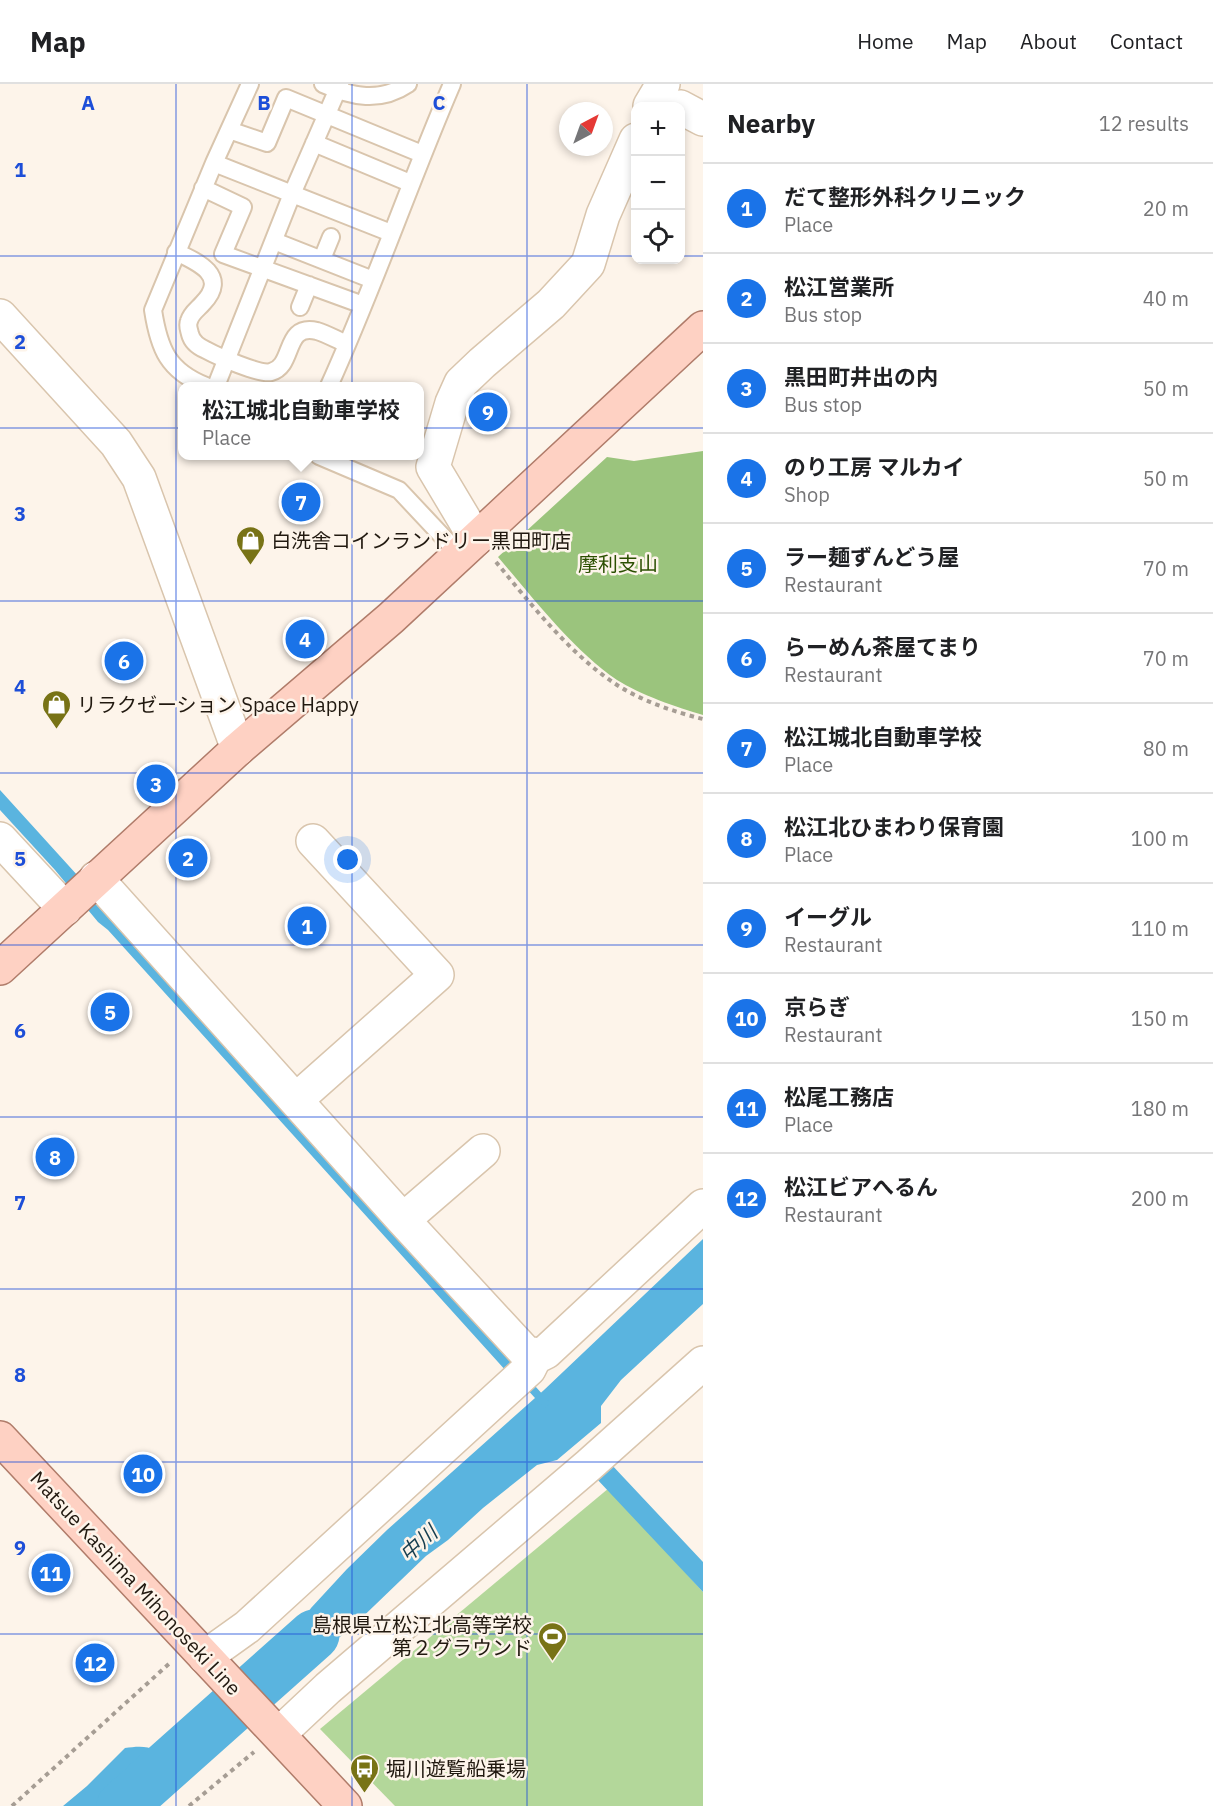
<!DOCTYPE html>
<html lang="en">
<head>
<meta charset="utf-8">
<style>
  body { margin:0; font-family:"IBM Plex Sans","Noto Sans JP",sans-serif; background:#f6f6f6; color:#202124 }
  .controls { position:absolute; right:18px; top:18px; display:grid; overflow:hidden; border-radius:12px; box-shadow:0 3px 9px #0003 }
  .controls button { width:54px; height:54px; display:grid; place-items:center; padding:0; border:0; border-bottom:2px solid #e0e0e0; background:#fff; color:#202124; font:30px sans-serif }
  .compass { position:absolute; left:559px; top:18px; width:54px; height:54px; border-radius:50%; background:#fff; box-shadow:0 3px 9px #0003; rotate:41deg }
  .you { position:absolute; left:348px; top:776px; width:21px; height:21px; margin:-15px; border:4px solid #fff; border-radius:50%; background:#1a73e8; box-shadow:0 0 0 9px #1a73e833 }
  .badge { display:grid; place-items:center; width:39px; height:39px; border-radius:50%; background:#1a73e8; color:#fff; font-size:20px; font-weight:700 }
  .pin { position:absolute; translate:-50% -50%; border:3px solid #fff; box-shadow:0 2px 6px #0006 }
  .popup { position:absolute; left:178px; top:298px; width:246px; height:78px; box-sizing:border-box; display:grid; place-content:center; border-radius:12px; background:#fff; filter:drop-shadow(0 2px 4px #0005); font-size:20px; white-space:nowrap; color:#757577 }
  .popup b { font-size:22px; color:#202124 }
  .popup::after { content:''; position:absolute; left:50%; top:100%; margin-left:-12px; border:12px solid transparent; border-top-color:#fff }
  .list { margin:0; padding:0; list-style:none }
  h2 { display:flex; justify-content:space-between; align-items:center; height:78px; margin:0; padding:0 24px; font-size:26px }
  h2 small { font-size:20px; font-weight:400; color:#757577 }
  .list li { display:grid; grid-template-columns:39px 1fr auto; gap:18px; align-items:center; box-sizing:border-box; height:90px; padding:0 24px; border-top:2px solid #e0e0e0 }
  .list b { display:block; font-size:22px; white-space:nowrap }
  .list p { margin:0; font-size:20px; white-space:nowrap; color:#757577 }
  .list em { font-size:20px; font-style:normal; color:#757577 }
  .icon { flex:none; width:33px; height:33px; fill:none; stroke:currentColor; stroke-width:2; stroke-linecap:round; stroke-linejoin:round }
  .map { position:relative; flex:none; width:703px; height:1722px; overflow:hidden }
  header { display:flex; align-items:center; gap:36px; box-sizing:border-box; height:84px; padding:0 30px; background:#fff; border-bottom:2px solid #e0e0e0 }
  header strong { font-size:28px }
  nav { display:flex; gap:33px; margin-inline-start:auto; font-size:21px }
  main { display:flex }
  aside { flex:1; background:#fff }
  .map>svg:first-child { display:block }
</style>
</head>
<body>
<header>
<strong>Map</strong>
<nav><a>Home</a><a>Map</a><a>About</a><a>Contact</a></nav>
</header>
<main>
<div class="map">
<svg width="703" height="1722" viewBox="0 0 703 1722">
  <rect width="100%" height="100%" fill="#fdf4ea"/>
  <path fill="#b3d79a" d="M609,1404L703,1508V1722H395L320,1645Z"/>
  <path fill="#9bc47d" d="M703,367V631C678,624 639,610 617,596C573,566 533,514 498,473L607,373L634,377Z"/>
  <path fill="#5ab4df" d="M0,706L528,1288H507L108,846L98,838L55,786L0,726Z
    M703,1155V1220L621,1296L601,1322V1339L557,1376L537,1381L483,1424L448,1456L426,1472L349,1546L333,1558L316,1566L296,1584L272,1609L251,1585L304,1535L311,1524L347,1485L387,1446L544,1306Z
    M610,1379L703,1478V1508L595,1393Z
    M205,1623L228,1647L148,1722H63L87,1702L125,1664C135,1663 147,1661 155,1667Z"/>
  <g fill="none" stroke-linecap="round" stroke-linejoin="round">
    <path stroke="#5ab4df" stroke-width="8" d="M525,1297L545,1319"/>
    <path stroke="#5ab4df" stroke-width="51" d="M122,1722L314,1551"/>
    <defs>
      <path id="lane" d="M250,0L214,79L391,149
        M323,0C352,13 380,19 408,0
        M229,46L267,59L286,14L422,70
        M314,59L410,99
        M203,104L243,123L223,170L363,221
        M274,157L373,196
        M176,168C198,178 229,192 203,219C198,225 191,229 189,237C187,242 189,245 190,250C192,258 199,263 206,266C217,272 260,291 271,288C295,282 283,239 317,247C327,250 337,256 347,260
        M322,175L331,153
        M300,223L309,201
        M206,302C168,287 159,265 153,226L214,79
        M216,302L292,110L340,0
        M329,302C374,203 409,100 452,0
        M319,372L399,406L459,470"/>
      <path id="street" d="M650,22L663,0
        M680,23L703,35
        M0,232L116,359L139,394L238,665
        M476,455L433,383L452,319L461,299L482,279L551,220L588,180L603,131L636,56
        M0,755L65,825
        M96,794L403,1136L526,1269L540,1271L546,1268L703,1122
        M296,1016L437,891L313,757
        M403,1136L483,1067
        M205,1573L247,1543L529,1285L536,1271
        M279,1650L328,1604L589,1381L703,1279"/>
      <path id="primary" d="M0,884L238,665L391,534L703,244
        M0,1354L345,1722"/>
    </defs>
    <use href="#lane" stroke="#d9c5ad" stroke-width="20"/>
    <use href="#street" stroke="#d9c5ad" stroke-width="36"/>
    <use href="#primary" stroke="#b07c6a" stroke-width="36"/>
    <path stroke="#a69d94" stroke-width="4" stroke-dasharray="4.5 4.5" stroke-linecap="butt" d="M496,478C531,520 568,568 614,599C639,616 674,628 703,635
      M12,1722L171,1578
      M189,1722L254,1668"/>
    <use href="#lane" stroke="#fff" stroke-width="16"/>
    <use href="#street" stroke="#fff" stroke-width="33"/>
    <use href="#primary" stroke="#fed1c3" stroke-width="33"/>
  </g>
  <path fill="none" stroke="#1d4ed8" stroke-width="1.5" stroke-opacity="0.55" d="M176,0V1722M352,0V1722M527,0V1722M0,172H636M680,172H703M0,344H703M0,517H703M0,689H703M0,861H703M0,1033H703M0,1205H703M0,1378H703M0,1550H703"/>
  <defs>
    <symbol id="shop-pin" viewBox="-11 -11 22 30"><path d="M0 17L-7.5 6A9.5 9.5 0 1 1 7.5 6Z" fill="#787316" stroke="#fdf4ea"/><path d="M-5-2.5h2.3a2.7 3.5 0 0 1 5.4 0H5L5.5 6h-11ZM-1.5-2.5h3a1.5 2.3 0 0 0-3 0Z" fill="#fff"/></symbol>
    <symbol id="stadium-pin" viewBox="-11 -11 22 30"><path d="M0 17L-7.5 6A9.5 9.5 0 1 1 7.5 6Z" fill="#787316" stroke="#fdf4ea"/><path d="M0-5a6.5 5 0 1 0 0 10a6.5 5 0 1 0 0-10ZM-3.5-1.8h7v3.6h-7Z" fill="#fff"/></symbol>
    <symbol id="bus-pin" viewBox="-11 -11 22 30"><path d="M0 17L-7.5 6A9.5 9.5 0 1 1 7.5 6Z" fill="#787316" stroke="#fdf4ea"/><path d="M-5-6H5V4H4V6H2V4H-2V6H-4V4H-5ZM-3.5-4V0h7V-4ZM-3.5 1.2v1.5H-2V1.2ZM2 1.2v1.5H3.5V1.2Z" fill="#fff"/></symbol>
  </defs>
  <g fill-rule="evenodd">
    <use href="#shop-pin" x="234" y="440" width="33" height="45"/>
    <use href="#shop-pin" x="40" y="604" width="33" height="45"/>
    <use href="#stadium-pin" x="536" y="1536" width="33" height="45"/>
    <use href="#bus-pin" x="348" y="1668" width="33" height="45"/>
  </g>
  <g text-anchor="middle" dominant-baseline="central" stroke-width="5" stroke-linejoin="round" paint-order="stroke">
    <g font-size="20" fill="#211910" stroke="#fdf4ea" text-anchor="start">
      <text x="271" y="456">白洗舎コインランドリー黒田町店</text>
      <text x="77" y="620">リラクゼーション Space Happy</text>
      <text x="532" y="1540" text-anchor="end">島根県立松江北高等学校<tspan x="532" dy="23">第２グラウンド</tspan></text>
      <text x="386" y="1684">堀川遊覧船乗場</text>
    </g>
    <g font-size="20" fill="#2b4f00" stroke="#fdf4ea">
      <text x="618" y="479">摩利支山</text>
    </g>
    <g font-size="20" fill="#211910" stroke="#fdf4ea">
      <text transform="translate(136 1499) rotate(47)">Matsue Kashima Mihonoseki Line</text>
    </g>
    <g font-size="21" font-style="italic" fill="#163e50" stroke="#fdf4ea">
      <text transform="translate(418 1459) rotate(-42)">中川</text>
    </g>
  </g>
  <g font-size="20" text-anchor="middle" font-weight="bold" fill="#1d4ed8" stroke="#fdf4ea" stroke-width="5" stroke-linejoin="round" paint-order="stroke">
    <text x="88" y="26">A</text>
    <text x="264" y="26">B</text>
    <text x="439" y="26">C</text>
    <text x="20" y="93">1</text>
    <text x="20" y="265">2</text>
    <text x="20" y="437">3</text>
    <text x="20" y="610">4</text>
    <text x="20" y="782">5</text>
    <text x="20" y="954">6</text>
    <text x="20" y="1126">7</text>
    <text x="20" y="1298">8</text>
    <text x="20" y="1471">9</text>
  </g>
</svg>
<div class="controls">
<button>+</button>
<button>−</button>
<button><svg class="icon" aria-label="locate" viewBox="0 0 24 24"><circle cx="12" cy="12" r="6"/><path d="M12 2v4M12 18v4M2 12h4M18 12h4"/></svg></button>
</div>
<svg class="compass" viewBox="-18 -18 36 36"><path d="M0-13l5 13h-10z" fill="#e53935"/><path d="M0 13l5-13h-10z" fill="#757577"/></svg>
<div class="you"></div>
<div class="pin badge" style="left:307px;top:842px">1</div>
<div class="pin badge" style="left:188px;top:774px">2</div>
<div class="pin badge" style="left:156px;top:700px">3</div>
<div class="pin badge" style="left:305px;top:555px">4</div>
<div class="pin badge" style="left:110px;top:928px">5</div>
<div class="pin badge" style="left:124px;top:577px">6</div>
<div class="pin badge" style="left:301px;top:418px">7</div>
<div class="popup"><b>松江城北自動車学校</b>Place</div>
<div class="pin badge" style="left:55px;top:1073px">8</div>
<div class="pin badge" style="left:488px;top:328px">9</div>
<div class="pin badge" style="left:143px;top:1390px">10</div>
<div class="pin badge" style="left:51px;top:1489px">11</div>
<div class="pin badge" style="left:95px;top:1579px">12</div>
</div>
<aside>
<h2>Nearby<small>12 results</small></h2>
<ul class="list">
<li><span class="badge">1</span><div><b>だて整形外科クリニック</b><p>Place</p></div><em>20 m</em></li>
<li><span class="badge">2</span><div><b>松江営業所</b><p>Bus stop</p></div><em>40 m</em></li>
<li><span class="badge">3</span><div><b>黒田町井出の内</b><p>Bus stop</p></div><em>50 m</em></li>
<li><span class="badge">4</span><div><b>のり工房 マルカイ</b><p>Shop</p></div><em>50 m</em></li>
<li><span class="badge">5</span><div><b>ラー麺ずんどう屋</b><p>Restaurant</p></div><em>70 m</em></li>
<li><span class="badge">6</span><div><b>らーめん茶屋てまり</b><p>Restaurant</p></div><em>70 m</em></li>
<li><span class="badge">7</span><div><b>松江城北自動車学校</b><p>Place</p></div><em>80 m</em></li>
<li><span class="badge">8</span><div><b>松江北ひまわり保育園</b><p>Place</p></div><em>100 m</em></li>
<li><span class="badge">9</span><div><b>イーグル</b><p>Restaurant</p></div><em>110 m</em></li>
<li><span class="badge">10</span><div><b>京らぎ</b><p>Restaurant</p></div><em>150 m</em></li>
<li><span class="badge">11</span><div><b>松尾工務店</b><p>Place</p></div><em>180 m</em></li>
<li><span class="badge">12</span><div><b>松江ビアへるん</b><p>Restaurant</p></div><em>200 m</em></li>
</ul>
</aside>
</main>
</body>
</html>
